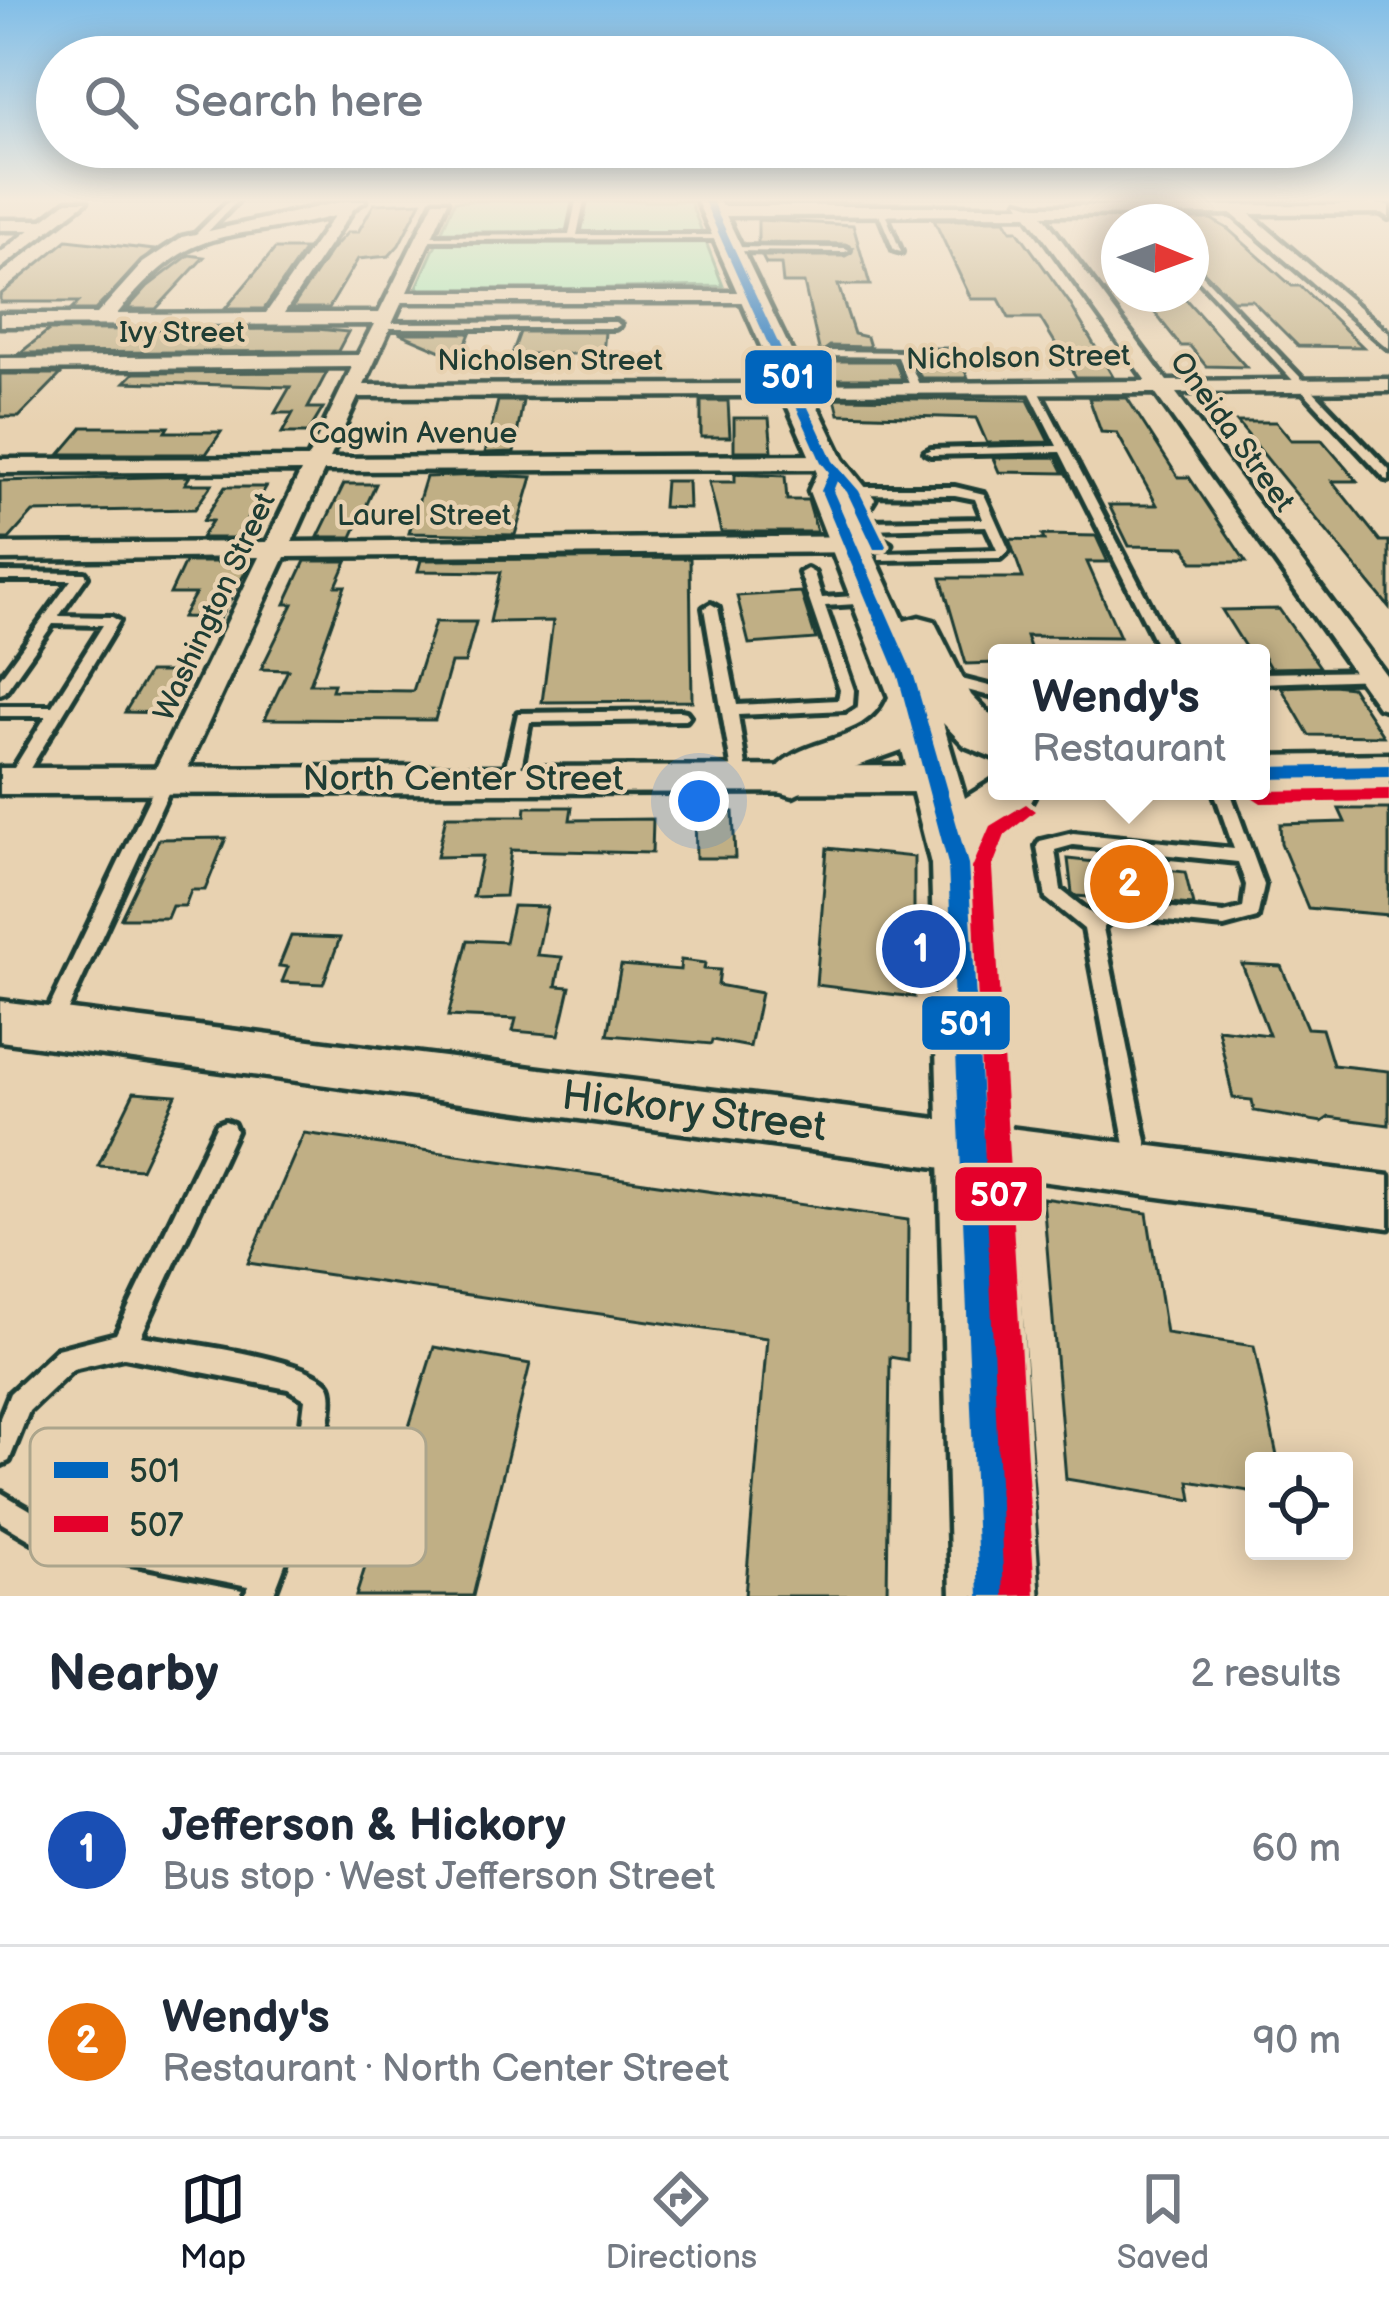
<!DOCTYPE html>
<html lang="en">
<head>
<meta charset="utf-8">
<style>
  body { margin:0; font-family:"Balsamiq Sans",sans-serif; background:#f6f6f7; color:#1f2937 }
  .controls { position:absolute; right:36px; bottom:36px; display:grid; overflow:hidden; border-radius:12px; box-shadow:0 6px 30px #0003 }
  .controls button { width:108px; height:108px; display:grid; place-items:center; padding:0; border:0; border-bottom:3px solid #e0e1e3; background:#fff; color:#1f2937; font:60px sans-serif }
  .compass { position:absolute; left:1101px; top:204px; width:108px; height:108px; border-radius:50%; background:#fff; box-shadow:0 6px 30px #0003; rotate:91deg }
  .you { position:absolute; left:699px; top:801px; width:42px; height:42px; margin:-30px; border:9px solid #fff; border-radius:50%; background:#1a73e8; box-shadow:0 0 0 18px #1a73e833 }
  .badge { display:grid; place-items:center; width:78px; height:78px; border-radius:50%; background:#111827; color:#fff; font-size:39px; font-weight:700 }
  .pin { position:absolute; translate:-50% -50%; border:6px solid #fff; box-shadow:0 3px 12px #0006 }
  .popup { position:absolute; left:988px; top:644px; width:282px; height:156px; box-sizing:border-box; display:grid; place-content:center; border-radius:12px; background:#fff; filter:drop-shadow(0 3px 9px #0005); font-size:39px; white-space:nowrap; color:#747a83 }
  .popup b { font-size:45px; color:#1f2937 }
  .popup::after { content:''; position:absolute; left:50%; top:100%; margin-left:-24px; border:24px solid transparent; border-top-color:#fff }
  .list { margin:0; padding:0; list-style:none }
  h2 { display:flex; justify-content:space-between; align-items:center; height:156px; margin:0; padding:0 48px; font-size:51px }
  h2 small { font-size:39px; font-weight:400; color:#747a83 }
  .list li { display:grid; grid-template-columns:78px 1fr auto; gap:36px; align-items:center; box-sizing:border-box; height:192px; padding:0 48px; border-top:3px solid #e0e1e3 }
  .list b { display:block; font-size:45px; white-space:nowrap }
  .list p { margin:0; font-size:39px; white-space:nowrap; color:#747a83 }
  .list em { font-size:39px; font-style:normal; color:#747a83 }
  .icon { flex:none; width:66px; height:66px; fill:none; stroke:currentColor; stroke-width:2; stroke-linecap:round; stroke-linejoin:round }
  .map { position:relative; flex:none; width:1389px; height:1596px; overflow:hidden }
  .search { position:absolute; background:#fff; box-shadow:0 6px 30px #0003; left:36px; right:36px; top:36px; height:132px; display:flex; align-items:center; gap:30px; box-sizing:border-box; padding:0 42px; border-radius:66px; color:#747a83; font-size:45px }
  .sheet { height:540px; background:#fff }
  nav { display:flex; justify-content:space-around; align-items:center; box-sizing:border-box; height:168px; border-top:3px solid #e0e1e3; background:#fff; font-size:33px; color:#747a83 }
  nav a { display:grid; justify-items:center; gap:6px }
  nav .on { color:#111827 }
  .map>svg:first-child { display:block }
</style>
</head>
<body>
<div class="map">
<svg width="1389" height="1596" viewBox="0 0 1389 1596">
  <rect width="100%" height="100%" fill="#e8d2b1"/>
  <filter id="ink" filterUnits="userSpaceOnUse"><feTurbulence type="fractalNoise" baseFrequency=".00833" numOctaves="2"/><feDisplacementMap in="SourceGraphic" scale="24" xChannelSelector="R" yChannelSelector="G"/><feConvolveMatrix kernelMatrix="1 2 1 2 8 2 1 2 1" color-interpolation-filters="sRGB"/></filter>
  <g filter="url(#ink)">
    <path fill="#a3e9b6" stroke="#619375" stroke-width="3" d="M455,201H690L723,286L423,292L417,287Z"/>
    <path fill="#c0af85" stroke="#1f3d34" stroke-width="3" d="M421,202L399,245L389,256L358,259L329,308H292L332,249L348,232H358L374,204Z
      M1165,219H1211L1228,229L1292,286H1300L1363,347L1298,346L1252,300H1233L1191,259V222Z
      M758,220L853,225L870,285H838L854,334L867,337L870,347L830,346L821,353L827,361H895L902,379H830L829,371H824L804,283H783L781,264H766L762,256H845L853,248L845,244L758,243Z
      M934,220H1005L1011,230H1017L1069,302L1113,377H1076L1040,318H1009L999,299H971Z
      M67,240L154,250L95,310H71L79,302H0V295Z
      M275,249H305L264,309H225Z
      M189,255L204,257L156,309H127L148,286Z
      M1151,294H1181L1246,367L1206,366L1190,346H1181L1147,303H1159Z
      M317,329L348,332L338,351L20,353L49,330Z
      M520,332H605L603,354H512Z
      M399,333H470L460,359Z
      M929,348H955L968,378H921L913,359H933Z
      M327,372L308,408H323L308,433H282L293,413H275L290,387L125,382L134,373Z
      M0,374H61L19,417H0Z
      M835,398L1028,400L1049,442L987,443L976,418L839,414Z
      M1089,398H1127L1178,477H1189L1246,562H1193L1185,547L1129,546L1109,505H1157L1117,433L1101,432Z
      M498,401H523L514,452L485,453Z
      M701,401H728L730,437H701Z
      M734,418H769L772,451H734Z
      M1237,422H1276L1291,440H1322L1357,481H1332L1380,541H1389V607Z
      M83,427H168L165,432H221L206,454H60Z
      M1056,457L1064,473L999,472L993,458Z
      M735,474L785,476L787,500H808L817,532H721L709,482H735Z
      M480,475L532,477L515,535L409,533L426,477Z
      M190,476L185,484H212L195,509L33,512L9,539H0V481Z
      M665,481H688L689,508L663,507Z
      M344,484H376L352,537H318Z
      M225,487H266L236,538H201L212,521H203Z
      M1042,535L1096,536L1108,562H1087L1120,637L1026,636L1032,653H997V663L966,664L941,578H1023L1009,539L1044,540Z
      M690,558L692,701L542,702L553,621L490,622L501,572L418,571L421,560Z
      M305,561H347L336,586H345L310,684H334L332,690L413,691L435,622H476L465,663H451L435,720L265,719L288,670L261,669L293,604H285Z
      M185,562H251L220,618L182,617L195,594H170Z
      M801,592L816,639L749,644L737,596Z
      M1279,609L1320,667L1270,668L1261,653H1249L1222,610Z
      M149,672H190L167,713L125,712Z
      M1333,685L1351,687L1383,736L1309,735L1281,687Z
      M526,807H572L570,820L653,819L652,853L511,850L505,896L473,897L482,856L437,857L446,816H525Z
      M1339,809H1389V915L1308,908L1281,843L1280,824L1345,822Z
      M695,812H733L735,858H696Z
      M226,838L205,890H191L185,906H172L167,918H121L159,839Z
      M827,848L914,857V997L816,985Z
      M1068,859L1185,872L1193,905L1076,896L1072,893Z
      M513,906L547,907L537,955L562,957L556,986L570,987L559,1035L513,1031L516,1019L448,1016L468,940L505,942Z
      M291,936L340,938L323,984L282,982L288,967L279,966Z
      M681,960L705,963L704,969L720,970L718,985L761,993L750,1047L712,1040L711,1044L608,1035L621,965L680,970Z
      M1242,964L1281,966L1307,1028L1322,1029L1333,1065L1389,1071V1125L1329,1117L1322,1122L1254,1111L1252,1100L1233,1098L1218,1029L1269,1035Z
      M134,1092L176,1095L141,1169L98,1166Z
      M304,1133L908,1220L907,1360L890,1357L887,1596H745L767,1338L248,1263Z
      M1043,1198L1147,1213L1166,1333L1254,1346L1278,1461H1254V1492L1189,1481L1192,1500L1066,1479Z
      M434,1347L530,1364L473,1596H356Z"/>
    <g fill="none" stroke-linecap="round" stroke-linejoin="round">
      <defs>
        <path id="service" d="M229,201H237L199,241H193V237Z
          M576,201H584L577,235H724L728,237L724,239L423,240L419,238L423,236L569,235Z
          M1126,201H1134L1154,222H1146Z
          M1364,201H1373L1389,212V218Z
          M877,209L884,211L901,252L894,250Z
          M730,247L845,248L849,250L845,252L727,251Z
          M1191,263L1389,470V480L1385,479L1191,271Z
          M381,323L615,322L620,325L615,328H378V324Z
          M830,351L905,352L921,389L912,391L898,357L827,356L825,354Z
          M1032,384L1037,387L1175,653H1161L1060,452L931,455L925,452L931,449L1057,446L1027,387Z
          M853,487H955L984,494L1009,550L1000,558L879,560V554L884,553L997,550L986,526L868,529L862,525L868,521L983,519L975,499L955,495L849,494L847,491Z
          M807,569L814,573L822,598L872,595L879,599L872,603L825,606L854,690L853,705L845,710L738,715L748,779L746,783H734L704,608L711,604L718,608L737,705L838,700L840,690L800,573Z
          M0,572L85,573L87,576L59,616L112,617L119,621L20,785L14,787L6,781L46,716H0V706H52L103,625L53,624L5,692L0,694V678L71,580H0Z
          M1372,671L1379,676L1377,679L1261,683V673Z
          M946,675L997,688V698L941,683L939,680L941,677Z
          M681,711L686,712L689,716L686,720L530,722L519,779L511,785L503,779L518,713Z
          M167,772L175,778L60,1027L57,1033L50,1036L43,1033L40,1027L159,778Z
          M1214,791H1230L1264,885L1257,918L1224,927L1116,916L1103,928L1151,1166L1148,1173L1140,1176L1132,1173L1129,1166L1084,929L1046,898L1037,846L1040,841L1073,833L1234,849ZM1073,845L1238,862L1246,885L1243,908L1224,913L1113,902L1093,915L1061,890L1055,850Z
          M225,1121L233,1124L236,1131L141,1336C180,1343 305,1357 328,1384C347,1406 284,1566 273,1596H245L248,1586L39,1545L0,1522V1492L44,1518L258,1560L299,1447L305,1399L288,1389L124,1357L73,1369L29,1411L9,1461L0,1465V1418L10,1393L57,1349L116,1334L217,1124Z"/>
        <path id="minor" d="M345,201H365L354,208L284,313H379L434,201H448L407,292H751L760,297L751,302H402L364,385L750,384L760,390L750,396L358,397L330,458L827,455L838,462L827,469L324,471L292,542L878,536L891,544L878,552L285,557L183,778L178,786H156L151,778L259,557L0,560V544L267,542L301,471L0,473V459L308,458L352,367L0,370V358L358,355L374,324L0,326V314H97L143,263L182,237ZM334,216L266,313L117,314C197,217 225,244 334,216Z
          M1018,201L1036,206L1389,205V213L1250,214L1389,333V349L1232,214L1043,215L1167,381L1389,379V391L1176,393L1389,679V710L1378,707L1155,393L785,394V386L792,384L1146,381L1027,215L712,216L704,211L712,206H1021Z
          M0,220H47L55,225L47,230H0Z"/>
        <path id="tertiary" d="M67,201H87L0,269V253Z
          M935,766L949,770L954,779L949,788L935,792L0,794V768Z
          M0,1001L1389,1176V1228L0,1041Z"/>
        <path id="primary" d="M697,201H719L843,459L875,499L870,507L853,509L904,621L919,617L934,621L971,695L997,722V759L965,746L943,723L965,798L997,778V791H1037L1030,804L999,825L985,864L1039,1596H951L931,864L902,750L843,771L793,796L775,791L768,779C797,731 867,751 889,697L809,491L817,473Z
          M1389,754V788L1261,790V756Z"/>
      </defs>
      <use href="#service" stroke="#1f3d34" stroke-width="10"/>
      <use href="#minor" stroke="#1f3d34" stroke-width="9"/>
      <use href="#tertiary" stroke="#1f3d34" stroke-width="9"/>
      <use href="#primary" stroke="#1f3d34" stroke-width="9"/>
      <use href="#service" fill="#e8d2b1" fill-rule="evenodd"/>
      <use href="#minor" fill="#e8d2b1" fill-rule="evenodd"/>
      <use href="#tertiary" fill="#e8d2b1" fill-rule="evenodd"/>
      <use href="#primary" fill="#e8d2b1" fill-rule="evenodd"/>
      <defs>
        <path id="bus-1" d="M704,201H712L833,461L859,491L886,546L884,549H874L847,492L837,481L833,491L914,676L968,864L1011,1596H979L948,864L898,676L821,491L829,472L821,462Z
          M1389,765V777L1261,779V767Z"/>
        <path id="bus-2" d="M1389,789V801L1261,803L1252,797L1261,791Z
          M1026,804L1035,811L1005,835L992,868L1035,1595L1004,1596L972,868L990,826Z"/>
      </defs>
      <use href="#bus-1" stroke="#e8d2b1" stroke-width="9"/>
      <use href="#bus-2" stroke="#e8d2b1" stroke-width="9"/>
      <use href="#bus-1" fill="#0065bd" fill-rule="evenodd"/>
      <use href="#bus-2" fill="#e4002b" fill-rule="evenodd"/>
    </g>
  </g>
  <linearGradient id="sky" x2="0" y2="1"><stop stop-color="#81bee8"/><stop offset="0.47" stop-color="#f5ebdc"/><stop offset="1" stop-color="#f5ebdc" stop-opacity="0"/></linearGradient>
  <rect width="1389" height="425" fill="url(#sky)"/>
  <g text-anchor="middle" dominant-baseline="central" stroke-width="9" stroke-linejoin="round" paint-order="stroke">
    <g font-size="30" fill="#1f3d34" stroke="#e8d2b1">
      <text x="182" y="333">Ivy Street</text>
      <text transform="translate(1018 358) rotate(-1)">Nicholson Street</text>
      <text x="550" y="361">Nicholsen Street</text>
      <text transform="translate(1232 432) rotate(54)">Oneida Street</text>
      <text x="413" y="434">Cagwin Avenue</text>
      <text x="424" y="516">Laurel Street</text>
      <text transform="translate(215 607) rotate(-65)">Washington Street</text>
    </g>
    <g font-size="36" fill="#1f3d34" stroke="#e8d2b1">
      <text x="463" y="779">North Center Street</text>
    </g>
    <g font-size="42" fill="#1f3d34" stroke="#e8d2b1">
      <text transform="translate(694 1112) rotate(7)">Hickory Street</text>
    </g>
  </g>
  <rect x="30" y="1428" width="396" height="138" rx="18" fill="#e8d2b1" stroke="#aca58c" stroke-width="3"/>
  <rect x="54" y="1462" width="54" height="16" fill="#0065bd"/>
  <rect x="54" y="1516" width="54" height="16" fill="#e4002b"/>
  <g font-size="33" fill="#1f3d34">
    <text x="129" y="1482">501</text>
    <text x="129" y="1536">507</text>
  </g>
  <g stroke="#e8d2b1" stroke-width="4.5">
    <rect x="743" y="348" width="91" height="58" rx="12" fill="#0065bd"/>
    <rect x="920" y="994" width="92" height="58" rx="12" fill="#0065bd"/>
    <rect x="953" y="1165" width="91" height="58" rx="12" fill="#e4002b"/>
  </g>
  <g font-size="33" text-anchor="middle" font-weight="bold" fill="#fff">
    <text x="788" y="388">501</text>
    <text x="966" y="1035">501</text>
    <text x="999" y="1206">507</text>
  </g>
</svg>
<div class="controls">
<button><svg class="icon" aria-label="locate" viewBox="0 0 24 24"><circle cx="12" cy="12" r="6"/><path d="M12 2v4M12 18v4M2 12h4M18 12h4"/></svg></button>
</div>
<svg class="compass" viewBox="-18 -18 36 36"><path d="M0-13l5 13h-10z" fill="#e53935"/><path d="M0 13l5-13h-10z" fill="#747a83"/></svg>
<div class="you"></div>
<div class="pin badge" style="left:921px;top:949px;background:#1a4fb4">1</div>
<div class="pin badge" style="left:1129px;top:884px;background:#e8710a">2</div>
<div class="popup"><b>Wendy's</b>Restaurant</div>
<div class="search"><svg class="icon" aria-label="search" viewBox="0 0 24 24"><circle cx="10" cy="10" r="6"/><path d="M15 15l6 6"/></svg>Search here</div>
</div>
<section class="sheet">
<h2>Nearby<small>2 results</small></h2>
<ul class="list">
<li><span class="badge" style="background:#1a4fb4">1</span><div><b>Jefferson &amp; Hickory</b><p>Bus stop · West Jefferson Street</p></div><em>60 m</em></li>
<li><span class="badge" style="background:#e8710a">2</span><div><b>Wendy's</b><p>Restaurant · North Center Street</p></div><em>90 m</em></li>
</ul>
</section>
<nav>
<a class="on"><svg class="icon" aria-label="map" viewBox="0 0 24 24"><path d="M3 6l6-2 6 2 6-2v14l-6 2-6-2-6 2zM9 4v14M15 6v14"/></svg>Map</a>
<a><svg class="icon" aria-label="directions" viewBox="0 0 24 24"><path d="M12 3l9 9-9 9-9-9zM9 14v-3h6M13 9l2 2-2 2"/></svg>Directions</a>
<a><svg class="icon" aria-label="saved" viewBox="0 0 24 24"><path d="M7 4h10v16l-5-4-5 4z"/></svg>Saved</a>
</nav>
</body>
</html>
